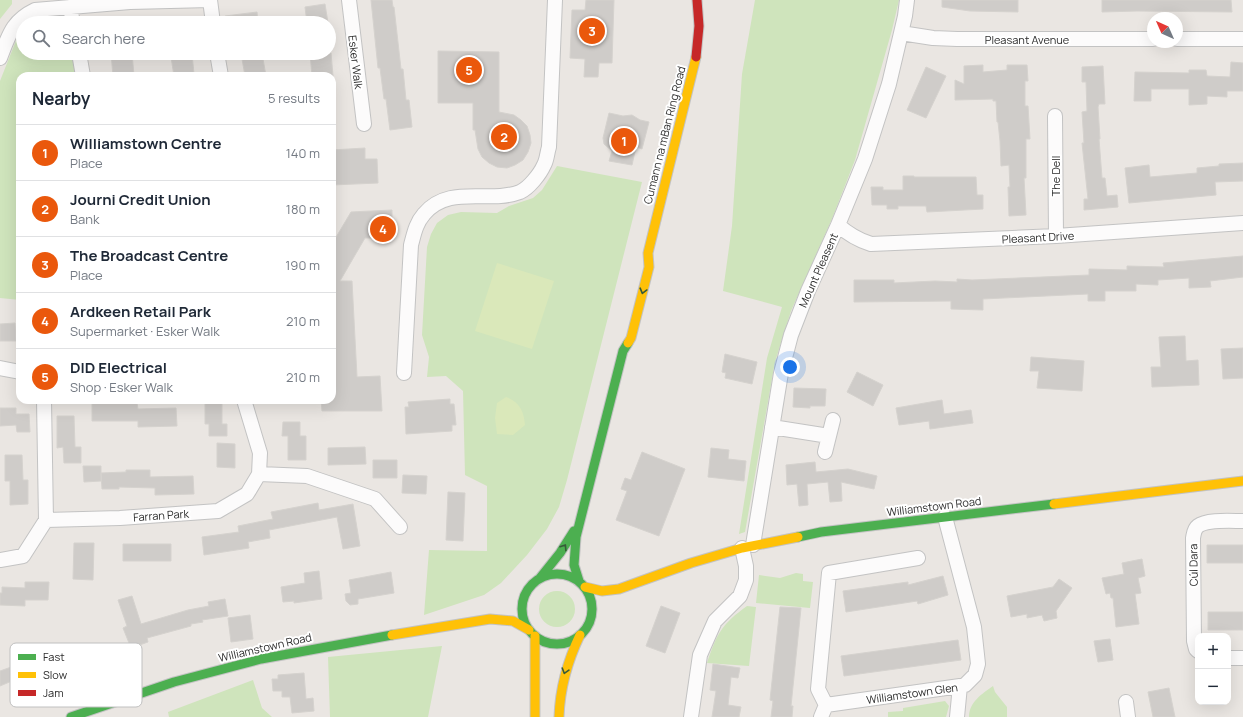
<!DOCTYPE html>
<html lang="en">
<head>
<meta charset="utf-8">
<style>
  body { margin:0; font-family:Manrope,sans-serif; background:#f6f6f7; color:#1f2937 }
  .controls { position:absolute; right:12px; bottom:12px; display:grid; overflow:hidden; border-radius:8px; box-shadow:0 4px 16px #0002 }
  .controls button { width:36px; height:36px; display:grid; place-items:center; padding:0; border:0; border-bottom:1px solid #e0e1e3; background:#fff; color:#1f2937; font:20px sans-serif }
  .compass { position:absolute; left:1147px; top:12px; width:36px; height:36px; border-radius:50%; background:#fff; box-shadow:0 4px 16px #0002; rotate:315deg }
  .you { position:absolute; left:790px; top:367px; width:14px; height:14px; margin:-10px; border:3px solid #fff; border-radius:50%; background:#1a73e8; box-shadow:0 0 0 6px #1a73e833 }
  .badge { display:grid; place-items:center; width:26px; height:26px; border-radius:50%; background:#ea580c; color:#fff; font-size:13px; font-weight:700 }
  .pin { position:absolute; translate:-50% -50%; border:2px solid #fff; box-shadow:0 1px 4px #0006 }
  .list { margin:0; padding:0; list-style:none }
  h2 { display:flex; justify-content:space-between; align-items:center; height:52px; margin:0; padding:0 16px; font-size:17px }
  h2 small { font-size:13px; font-weight:400; color:#747a83 }
  .list li { display:grid; grid-template-columns:26px 1fr auto; gap:12px; align-items:center; box-sizing:border-box; height:56px; padding:0 16px; border-top:1px solid #e0e1e3 }
  .list b { display:block; font-size:15px; white-space:nowrap }
  .list p { margin:0; font-size:13px; white-space:nowrap; color:#747a83 }
  .list em { font-size:13px; font-style:normal; color:#747a83 }
  .icon { flex:none; width:22px; height:22px; fill:none; stroke:currentColor; stroke-width:2; stroke-linecap:round; stroke-linejoin:round }
  .map { position:relative; flex:none; width:1243px; height:717px; overflow:hidden }
  .search { position:absolute; background:#fff; box-shadow:0 4px 16px #0002; left:16px; top:16px; width:320px; height:44px; display:flex; align-items:center; gap:10px; box-sizing:border-box; padding:0 14px; border-radius:22px; color:#747a83; font-size:15px }
  .panel { position:absolute; background:#fff; box-shadow:0 4px 16px #0002; left:16px; top:72px; width:320px; height:332px; border-radius:12px }
  .map>svg:first-child { display:block }
</style>
</head>
<body>
<div class="map">
<svg width="1243" height="717" viewBox="0 0 1243 717">
  <rect width="100%" height="100%" fill="#eae6e2"/>
  <path fill="#cfe4bc" d="M0,0H12V4L0,19Z
    M755,0H899L892,30L855,160L832,219L791,311L775,362L745,532L739,534L767,358L782,307L723,291L732,226L742,74Z
    M53,15L65,23H27L38,17Z
    M23,28V53H71L76,76H20V300L0,298V81L19,33Z
    M557,166L642,182L567,480L559,507L547,529L527,555L501,583L484,595L424,615L429,550L487,551V486L465,475L463,391L446,376L427,377L429,357L422,335L427,247L431,234L437,223L448,215L461,212L497,213L509,206L533,198L542,190Z
    M796,573L803,574V581L813,582L810,608L756,603L759,575L780,578Z
    M539 609a18 18 0 1 1 36 0a18 18 0 1 1-36 0Z
    M747,606L756,607L749,666L707,663C717,633 722,624 747,606Z
    M442,646L428,717H330L328,657Z
    M253,680L262,708L272,717H169L168,712Z
    M993,686L995,692L1007,707V717H969C969,702 982,694 993,686Z
    M945,701L949,706L946,717H888V712L903,711V708Z"/>
  <path fill="#dae8ba" d="M497,263L554,281L532,349L475,331Z
    M506,397C520,402 524,412 525,425L513,435L497,434L495,418L497,403Z"/>
  <path fill="#cfccc9" stroke="#d5d2ce" d="M371,0H392L393,7H394L401,69H403L406,100H409L412,127L390,130L386,99H384L380,68H378Z
    M586,0H614L612,63H599L598,77H584L585,59L570,58L572,10H585Z
    M942,0H1018V12L970,11L942,7Z
    M1102,0H1231L1232,12L1137,11L1102,12Z
    M325,4L328,23H307L305,7Z
    M257,12L258,23H225V16Z
    M438,51L499,52V112L514,115L521,120L527,126L530,135L531,143L528,152L523,160L515,165L507,168L497,167L489,163L482,157L478,149L475,130H473V103H438Z
    M111,53H132L134,76H113Z
    M241,53H262L266,76H245Z
    M310,53H331L333,76H312Z
    M192,54L194,74L174,76L171,57Z
    M1231,62L1243,63V91H1227V97L1207,96V104L1189,105V89H1151V101H1134L1135,72L1189,73V70H1206L1207,76L1230,77Z
    M983,65V72L1007,70V65H1027L1028,81H1025V106H1028L1030,139H1026V178H1024L1026,215L1009,216L1008,187H1010L1009,165L1001,166L1000,141L998,122H997L996,101H993V99L955,100V80L964,84V66Z
    M1103,66L1105,104H1099L1098,107L1100,139H1099L1102,178H1105L1107,196L1117,195L1118,207L1084,210V199H1088L1082,143H1084L1082,112L1087,111L1086,82H1082V67Z
    M926,67L946,76L926,118L907,110Z
    M609,113L623,116L632,115L640,120L649,122L642,149L636,147L632,165L609,161L612,151L604,144L603,138Z
    M365,148V159H377L378,183L332,185V150Z
    M1243,163V181L1215,182L1216,195L1129,203L1125,168L1149,165L1150,177L1197,173V168L1219,166V164Z
    M903,176H914V177H976L977,195H983V209L927,212L926,206H898V209H887V205H872L871,187H883V190H903Z
    M392,210V238H365L340,281H352L357,377L380,376L382,411H322L321,400H332V244L351,212Z
    M1243,256V277L1210,281L1211,287L1189,288V278L1158,280V285L1136,284V291H1105V301H1088V294L983,299V310L951,309V301L854,302V280H894V283L935,281L957,282V279L972,280L1089,275V269L1127,270V266L1164,267L1163,263Z
    M15,323L16,341H0V324Z
    M1185,336L1186,361L1198,360L1199,385L1152,387L1151,367H1161L1159,337Z
    M1243,348V378L1223,379L1221,349Z
    M725,354L757,362L752,384L725,378L726,373L722,372Z
    M1031,357L1084,361L1082,391L1037,388L1039,371H1030Z
    M857,372L883,385L873,406L847,392Z
    M794,388L826,389L825,406H810V408L793,407Z
    M450,399V404H454L456,425H452V431L406,434L405,407H409L408,402Z
    M205,400H222V424H227V436H209V424H205Z
    M942,400L944,414L971,410L973,423L930,429L929,421L899,425L896,408Z
    M92,403H137L138,409L176,408L177,426L138,427V421H92Z
    M0,408H16V414H29L30,432H17L16,425L0,426Z
    M57,416H74L75,447H81V463H64L63,447L57,448Z
    M283,422H300V436H306V460H288V436H282Z
    M217,443L235,444V468L217,467Z
    M365,447L366,464L328,465V448Z
    M711,448L729,450L728,459L746,461L744,481L708,477Z
    M642,452L685,469L659,536L616,520L627,491L621,489L625,478L631,480Z
    M5,455H22L23,480H28V504L10,505V481H5Z
    M373,460H397V478H373Z
    M815,462L816,472L848,469L877,476L874,489L841,482L842,501L830,502L828,482L807,484L808,505L799,506L797,484L787,485L786,465Z
    M83,466H101V481L84,482Z
    M126,470H150V477L193,476L194,494L155,495V488L119,487V489H102L101,473L126,472Z
    M403,475L427,476L426,494L402,493Z
    M448,492L465,493L463,541L446,540Z
    M318,503L319,510L353,504L360,546L343,549L337,517L269,530L270,538L248,542L249,548L204,555L202,537L239,532L238,526L273,519L271,512Z
    M74,543H94L93,580L73,579Z
    M123,544H171V561H123Z
    M1207,545H1243V563H1207Z
    M1142,559L1145,576L1138,578L1141,593L1135,594L1139,624L1116,627L1113,598H1111L1110,593L1106,594L1102,578L1124,574L1122,563Z
    M319,571L322,599L294,603V601L283,602L281,587L305,583L304,573Z
    M391,572L394,593L358,599V604L350,605L346,601L345,594L351,593L349,580Z
    M943,576L948,595L918,604L917,601L846,612L843,591L908,582V585Z
    M1059,579L1072,588L1056,611L1057,618L1044,621L1042,615L1027,618V614L1011,617L1007,596L1053,587Z
    M25,582H49L48,600H25V606L0,605V593H2V587L25,588Z
    M132,596L141,624L188,610L209,606L208,602L225,599L228,616L202,620L203,622L191,624V626L147,638L148,642L131,648L123,628L127,626L118,600Z
    M661,606L680,613L665,653L646,646Z
    M780,607L801,608L791,706H793L792,717H771L773,701L770,700Z
    M1208,612H1243V630H1208Z
    M250,615L253,639L231,642L228,618Z
    M1110,639L1113,660L1098,662L1094,641Z
    M958,640L961,660L844,676L841,656Z
    M713,664L740,668L738,678L731,677L728,705L741,707L739,717H712L716,691L710,690Z
    M14,666L19,678L0,686V671Z
    M304,673L306,699L313,698L314,711L292,713L290,697H282V691H273L272,679H278V675Z
    M1169,688L1175,717H1153L1148,692Z"/>
  <g fill="none" stroke-linecap="round" stroke-linejoin="round">
    <defs>
      <path id="street" d="M349,0L364,124
        M70,7L73,23
        M901,33L933,38L957,39H1153
        M1177,39H1243
        M79,53L83,76
        M217,53L221,76
        M0,58C9,35 12,21 35,10L130,2L210,0L213,23
        M1055,116L1056,236
        M838,225C848,234 858,240 871,244L1056,236L1243,223
        M0,368L20,372
        M404,373L411,245C414,234 416,223 424,214C449,184 488,204 520,192C529,188 540,174 544,165C547,160 547,153 549,147L555,0
        M44,400L46,520
        M772,427L829,436
        M825,452L833,420
        M259,474L307,476L375,499L400,527
        M753,545L781,373L791,335L808,291L838,225L865,159L889,84L905,16L907,0
        M0,560L23,556L46,520L120,518L218,511L247,494L259,474L260,453L244,400
        M1198,651L1196,649L1194,641L1193,538C1194,533 1194,529 1198,526C1207,519 1231,521 1243,521
        M1228,658H1243
        M1126,702L1128,717
        M826,705L960,686L965,685L975,675L978,664L974,627L945,517
        M691,717L700,655L715,621L740,596L746,580V566L742,548
        M821,717L826,705L818,689L829,573L918,558
        M957,717L960,686"/>
      <path id="fast" d="M798,537L821,532L1054,504
        M522 609a35 35 0 1 1 70 0a35 35 0 1 1-70 0Z
        M540,578L560,553L574,531
        M579,581L574,565L576,537L623,351L628,343
        M71,717L174,682L261,659L392,635"/>
      <path id="slow" d="M628,343L631,338L649,267L648,253L696,57
        M1054,504L1243,481
        M585,587L602,591L619,589L691,563L742,548L798,537
        M392,635L490,619L513,621L529,630
        M535,636V717
        M559,717C560,687 567,662 580,635"/>
      <path id="jam" d="M696,57L699,26L697,0"/>
    </defs>
    <use href="#street" stroke="#c3c3c3" stroke-width="16"/>
    <use href="#fast" stroke="#c3c3c3" stroke-width="11"/>
    <use href="#slow" stroke="#c3c3c3" stroke-width="11"/>
    <use href="#jam" stroke="#c3c3c3" stroke-width="11"/>
    <use href="#street" stroke="#fcfbfb" stroke-width="14"/>
    <use href="#fast" stroke="#4caf50" stroke-width="9"/>
    <use href="#slow" stroke="#ffc107" stroke-width="9"/>
    <use href="#jam" stroke="#c62828" stroke-width="9"/>
  </g>
  <defs><path id="oneway-chevron" d="M-2-3.5L2.5 0L-2 3.5" fill="none" stroke-width="1.6" stroke-linecap="round" stroke-linejoin="round"/></defs>
  <g stroke="#375a39">
    <use href="#oneway-chevron" transform="translate(643 291) rotate(105)"/>
    <use href="#oneway-chevron" transform="translate(564 547) rotate(-57)"/>
    <use href="#oneway-chevron" transform="translate(565 671) rotate(107)"/>
  </g>
  <g text-anchor="middle" dominant-baseline="central" stroke-width="4" stroke-linejoin="round" paint-order="stroke">
    <g font-size="11" fill="#2c2c2c" stroke="#fff">
      <text x="1027" y="39">Pleasant Avenue</text>
      <text transform="translate(356 62) rotate(83)">Esker Walk</text>
      <text transform="translate(664 135) rotate(-76)">Cumann na mBan Ring Road</text>
      <text transform="translate(1055 176) rotate(-90)">The Dell</text>
      <text transform="translate(1038 237) rotate(-3)">Pleasant Drive</text>
      <text transform="translate(818 270) rotate(-66)">Mount Pleasent</text>
      <text transform="translate(934 506) rotate(-7)">Williamstown Road</text>
      <text transform="translate(161 515) rotate(-4)">Farran Park</text>
      <text transform="translate(1193 565) rotate(-91)">Cúl Dara</text>
      <text transform="translate(265 647) rotate(-13)">Williamstown Road</text>
      <text transform="translate(912 693) rotate(-8)">Williamstown Glen</text>
    </g>
  </g>
  <rect x="10" y="643" width="132" height="64" rx="6" fill="#fff" stroke="#c0c0c0" stroke-width="1"/>
  <rect x="18" y="654" width="18" height="6" fill="#4caf50"/>
  <rect x="18" y="672" width="18" height="6" fill="#ffc107"/>
  <rect x="18" y="690" width="18" height="6" fill="#c62828"/>
  <g font-size="11" fill="#2c2c2c">
    <text x="43" y="661">Fast</text>
    <text x="43" y="679">Slow</text>
    <text x="43" y="697">Jam</text>
  </g>
</svg>
<div class="controls">
<button>+</button>
<button>−</button>
</div>
<svg class="compass" viewBox="-18 -18 36 36"><path d="M0-13l5 13h-10z" fill="#e53935"/><path d="M0 13l5-13h-10z" fill="#747a83"/></svg>
<div class="you"></div>
<div class="pin badge" style="left:624px;top:141px">1</div>
<div class="pin badge" style="left:504px;top:137px">2</div>
<div class="pin badge" style="left:592px;top:31px">3</div>
<div class="pin badge" style="left:383px;top:229px">4</div>
<div class="pin badge" style="left:469px;top:70px">5</div>
<div class="search"><svg class="icon" aria-label="search" viewBox="0 0 24 24"><circle cx="10" cy="10" r="6"/><path d="M15 15l6 6"/></svg>Search here</div>
<section class="panel">
<h2>Nearby<small>5 results</small></h2>
<ul class="list">
<li><span class="badge">1</span><div><b>Williamstown Centre</b><p>Place</p></div><em>140 m</em></li>
<li><span class="badge">2</span><div><b>Journi Credit Union</b><p>Bank</p></div><em>180 m</em></li>
<li><span class="badge">3</span><div><b>The Broadcast Centre</b><p>Place</p></div><em>190 m</em></li>
<li><span class="badge">4</span><div><b>Ardkeen Retail Park</b><p>Supermarket · Esker Walk</p></div><em>210 m</em></li>
<li><span class="badge">5</span><div><b>DID Electrical</b><p>Shop · Esker Walk</p></div><em>210 m</em></li>
</ul>
</section>
</div>
</body>
</html>
